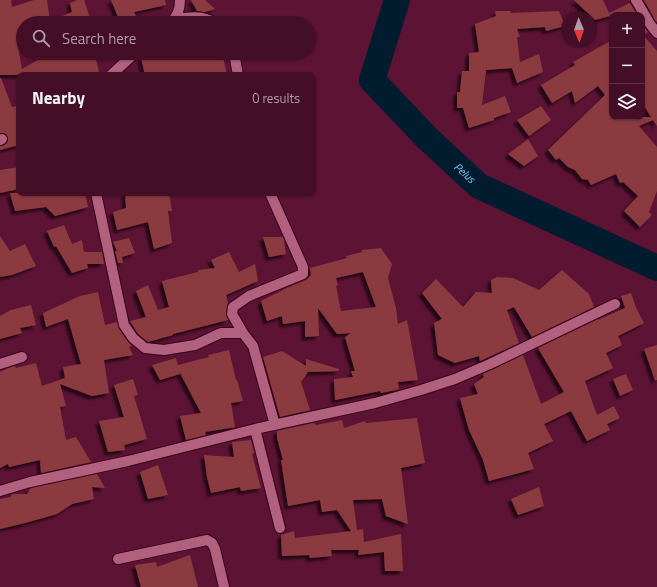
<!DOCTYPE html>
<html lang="en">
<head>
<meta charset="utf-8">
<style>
  body { margin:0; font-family:"Titillium Web",sans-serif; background:#4c172f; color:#f1f3f6 }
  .controls { position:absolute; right:12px; top:12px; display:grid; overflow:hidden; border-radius:8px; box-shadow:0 1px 3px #0004 }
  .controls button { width:36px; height:36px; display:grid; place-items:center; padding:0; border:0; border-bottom:1px solid #5d2e44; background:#450e27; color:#f1f3f6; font:20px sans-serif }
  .compass { position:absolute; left:561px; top:12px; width:36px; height:36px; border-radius:50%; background:#450e27; box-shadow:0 1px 3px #0004; rotate:178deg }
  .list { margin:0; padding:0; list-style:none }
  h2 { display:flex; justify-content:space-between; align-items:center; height:52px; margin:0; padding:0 16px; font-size:17px }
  h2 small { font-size:13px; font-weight:400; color:#b09ca7 }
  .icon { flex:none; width:22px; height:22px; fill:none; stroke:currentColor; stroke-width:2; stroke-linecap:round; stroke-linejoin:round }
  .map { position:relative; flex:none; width:657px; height:587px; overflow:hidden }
  .search { position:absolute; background:#450e27; box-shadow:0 1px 3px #0004; left:16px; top:16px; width:300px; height:44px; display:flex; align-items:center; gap:10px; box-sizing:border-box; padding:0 14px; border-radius:22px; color:#b09ca7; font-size:15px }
  .panel { position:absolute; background:#450e27; box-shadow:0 1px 3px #0004; left:16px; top:72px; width:300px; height:124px; border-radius:8px }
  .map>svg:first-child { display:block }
</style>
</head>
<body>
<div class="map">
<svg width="657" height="587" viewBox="0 0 657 587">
  <defs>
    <filter id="shadow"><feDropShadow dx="-3.5" dy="3.5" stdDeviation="1" flood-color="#0009"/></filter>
  </defs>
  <rect width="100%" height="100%" fill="#5c1334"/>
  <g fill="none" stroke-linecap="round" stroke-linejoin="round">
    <path stroke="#001c2e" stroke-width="26" id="s1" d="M397,0L372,80L427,138L479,186L657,268"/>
  </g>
  <path fill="#8b3b41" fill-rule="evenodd" filter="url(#shadow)" d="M0,0H11L12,7L34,0H47L50,21L72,12L70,3L77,0H84L92,23H23V35L21,36V41L17,42L22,69L50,53H91L96,60L100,75H0Z
    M111,0H165L166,5L134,12L139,23H122L118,17Z
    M191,0H205L215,9L205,12L197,11Z
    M574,0H603L609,13L630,3L637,15H610V16L595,20Z
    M644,0H657V22L655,20Z
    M495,11H510L511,13L559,11L565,26L546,31L545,27L517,29L520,37H517L520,62L539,54L543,72L517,83L512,68L486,70L482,105L505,96L511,112L494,118V120L469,128L463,108H457V92H460L462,71H469V53L479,52L475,24L496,16Z
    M642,23L648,32L643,35L657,51V126L653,120L639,126L657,147V191L649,212L652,215L640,227L624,211L638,196L623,182L620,183L616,174L591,185L588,180L582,179L575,170L568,167L559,158L556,160L548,150L605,95L598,86L575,103L572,91L552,103L541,85L575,65L573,62L612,40V117H651L642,103Z
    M154,53H182V55L192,53H222L227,75H145L141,58Z
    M0,78H1L12,107L19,105V145L0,150V146H3L7,143L8,139L6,134L3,133H0Z
    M541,106L551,120L529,136L517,120Z
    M528,139L538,156L524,166L508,154Z
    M19,167V189L0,193V170Z
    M10,193H85L88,207L55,216L46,207L15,211Z
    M125,193H169L172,211H168L172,243L154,249L148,222L117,230L113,212L126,208Z
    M64,225L72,244L82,240L84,252H102L104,264H87L88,268L72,273L56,246L54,247L47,231Z
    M0,236L10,251L25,244L36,266L12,275L0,277Z
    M263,237H283L284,240L286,254L269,257Z
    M129,238L135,253L122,257L123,263H118L115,251H117L113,242Z
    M381,248L392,264L388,278L396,308L398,324L407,320L418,380L398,382L399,389L396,390L381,393L380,391L335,400L334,379L353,377L351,371H355L345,337L351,333L337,334L318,308L319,336L305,337V321L283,324L282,316L267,321L261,301L287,288L306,280L311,275L310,268L347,258L346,256L362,252V250ZM363,272L376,307L341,311L336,286L338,285L336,278Z
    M229,252L239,272L255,264L258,281L226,295L228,303L226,314L228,320L173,334V335L148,342L138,334L130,321L146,317L136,291L148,285L158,310L169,307L162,281L198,272V270L215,268L211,260Z
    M562,270L589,294L594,307L532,337L514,307L507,310L519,343L480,361L479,356L455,363L438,355L434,323L442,319L422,293L436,279L463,307L476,292L492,293L491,280L497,277L513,278L539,290Z
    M98,292L105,325L117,322L119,329L128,342L132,346L129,347L133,355L104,360L109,393L92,396L60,384L66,406L60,407L66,440L76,437L91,462L41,473L40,460L9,467L8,464L0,468V372L8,368L15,366L16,368L36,363L42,386L65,378L63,367L81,364L68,319L46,327L43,313L80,296Z
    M631,293L637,310L644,323L618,336L622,345L606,353L613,368L585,381L597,415L614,406L620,418L607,424L610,430L587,441L571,411L544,424L553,441L528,453L534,469L489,481L483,460L469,430L460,398L478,394L474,384L484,377L483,374L523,355L541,404L564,392L538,348L598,319V320L625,308L621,296Z
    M31,305L36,325L20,328L22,333L0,339V316L11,310Z
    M657,345V380H655L644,349Z
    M229,350L236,380H237L243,401L231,403L235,427L205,432L206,435L186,440L180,416L201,413L179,371L180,374L160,380L152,365L176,358L178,365L209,357L208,355Z
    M282,351L306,366V359L339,369V371L308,372L301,382L310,410L280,417L263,357Z
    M626,374L633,390L620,396L613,379Z
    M133,379L138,395L134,396L147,439L124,445L125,450L108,452L99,421L124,417L114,385Z
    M417,418L425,463L401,468L408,524L386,516L382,499L353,500L357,530L363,529L364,542L401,534L403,571H385L384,552L358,555L359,550H331L332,556L310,558L309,555L282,556L281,535L294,531L295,538L351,531L337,510L322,512L320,500L288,506L281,460H283L277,438V431L314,423L316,425L342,420L344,428L365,421L366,423Z
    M251,440L254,453L252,454L261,488L241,491L240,487L211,493L207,477L204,455L234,457L232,442Z
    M158,465L168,495L148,499L140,472Z
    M97,474L105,488L92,487L94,499L72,504L57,514L25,523L0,529V499L11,497V495L14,494H27L30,489L32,488Z
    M539,487L544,506L518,515L511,499Z
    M190,555L198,587H141L135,565L156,562L157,567Z"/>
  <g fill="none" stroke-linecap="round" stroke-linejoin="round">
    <defs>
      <path id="minor" d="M636,0L650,24L657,33
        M175,19C189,17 202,15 215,23
        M171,22C178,16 180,8 180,0
        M234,53L238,75
        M111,75L135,53
        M0,140L2,139
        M96,193L124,325L133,338L145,348L164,350L195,345L221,333H243L253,346L275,425
        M243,333L232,314L233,307L249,296L303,274V267L270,193
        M0,364L22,357
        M255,429L280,528
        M0,491L30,482L128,461L255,429L375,403L421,390L455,379L490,364L615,304
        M118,559L207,540L212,543L215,549L224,587"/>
    </defs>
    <use href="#minor" stroke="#38021c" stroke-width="12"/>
    <use href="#minor" stroke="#b1607d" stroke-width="10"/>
  </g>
  <g text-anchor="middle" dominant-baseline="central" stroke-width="3" stroke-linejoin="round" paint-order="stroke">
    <g font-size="11" font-style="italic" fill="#82c8f5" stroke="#50052a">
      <text stroke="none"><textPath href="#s1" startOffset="215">Pelus</textPath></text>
    </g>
  </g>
</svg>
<div class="controls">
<button>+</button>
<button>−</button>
<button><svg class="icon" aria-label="layers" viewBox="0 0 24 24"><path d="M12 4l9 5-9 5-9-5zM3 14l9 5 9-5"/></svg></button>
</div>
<svg class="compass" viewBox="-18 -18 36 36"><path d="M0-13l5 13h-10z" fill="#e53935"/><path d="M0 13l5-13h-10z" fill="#b09ca7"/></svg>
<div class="search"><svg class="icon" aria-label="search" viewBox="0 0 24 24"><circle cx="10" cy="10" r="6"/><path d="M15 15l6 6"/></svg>Search here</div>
<section class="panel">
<h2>Nearby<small>0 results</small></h2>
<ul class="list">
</ul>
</section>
</div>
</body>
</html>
